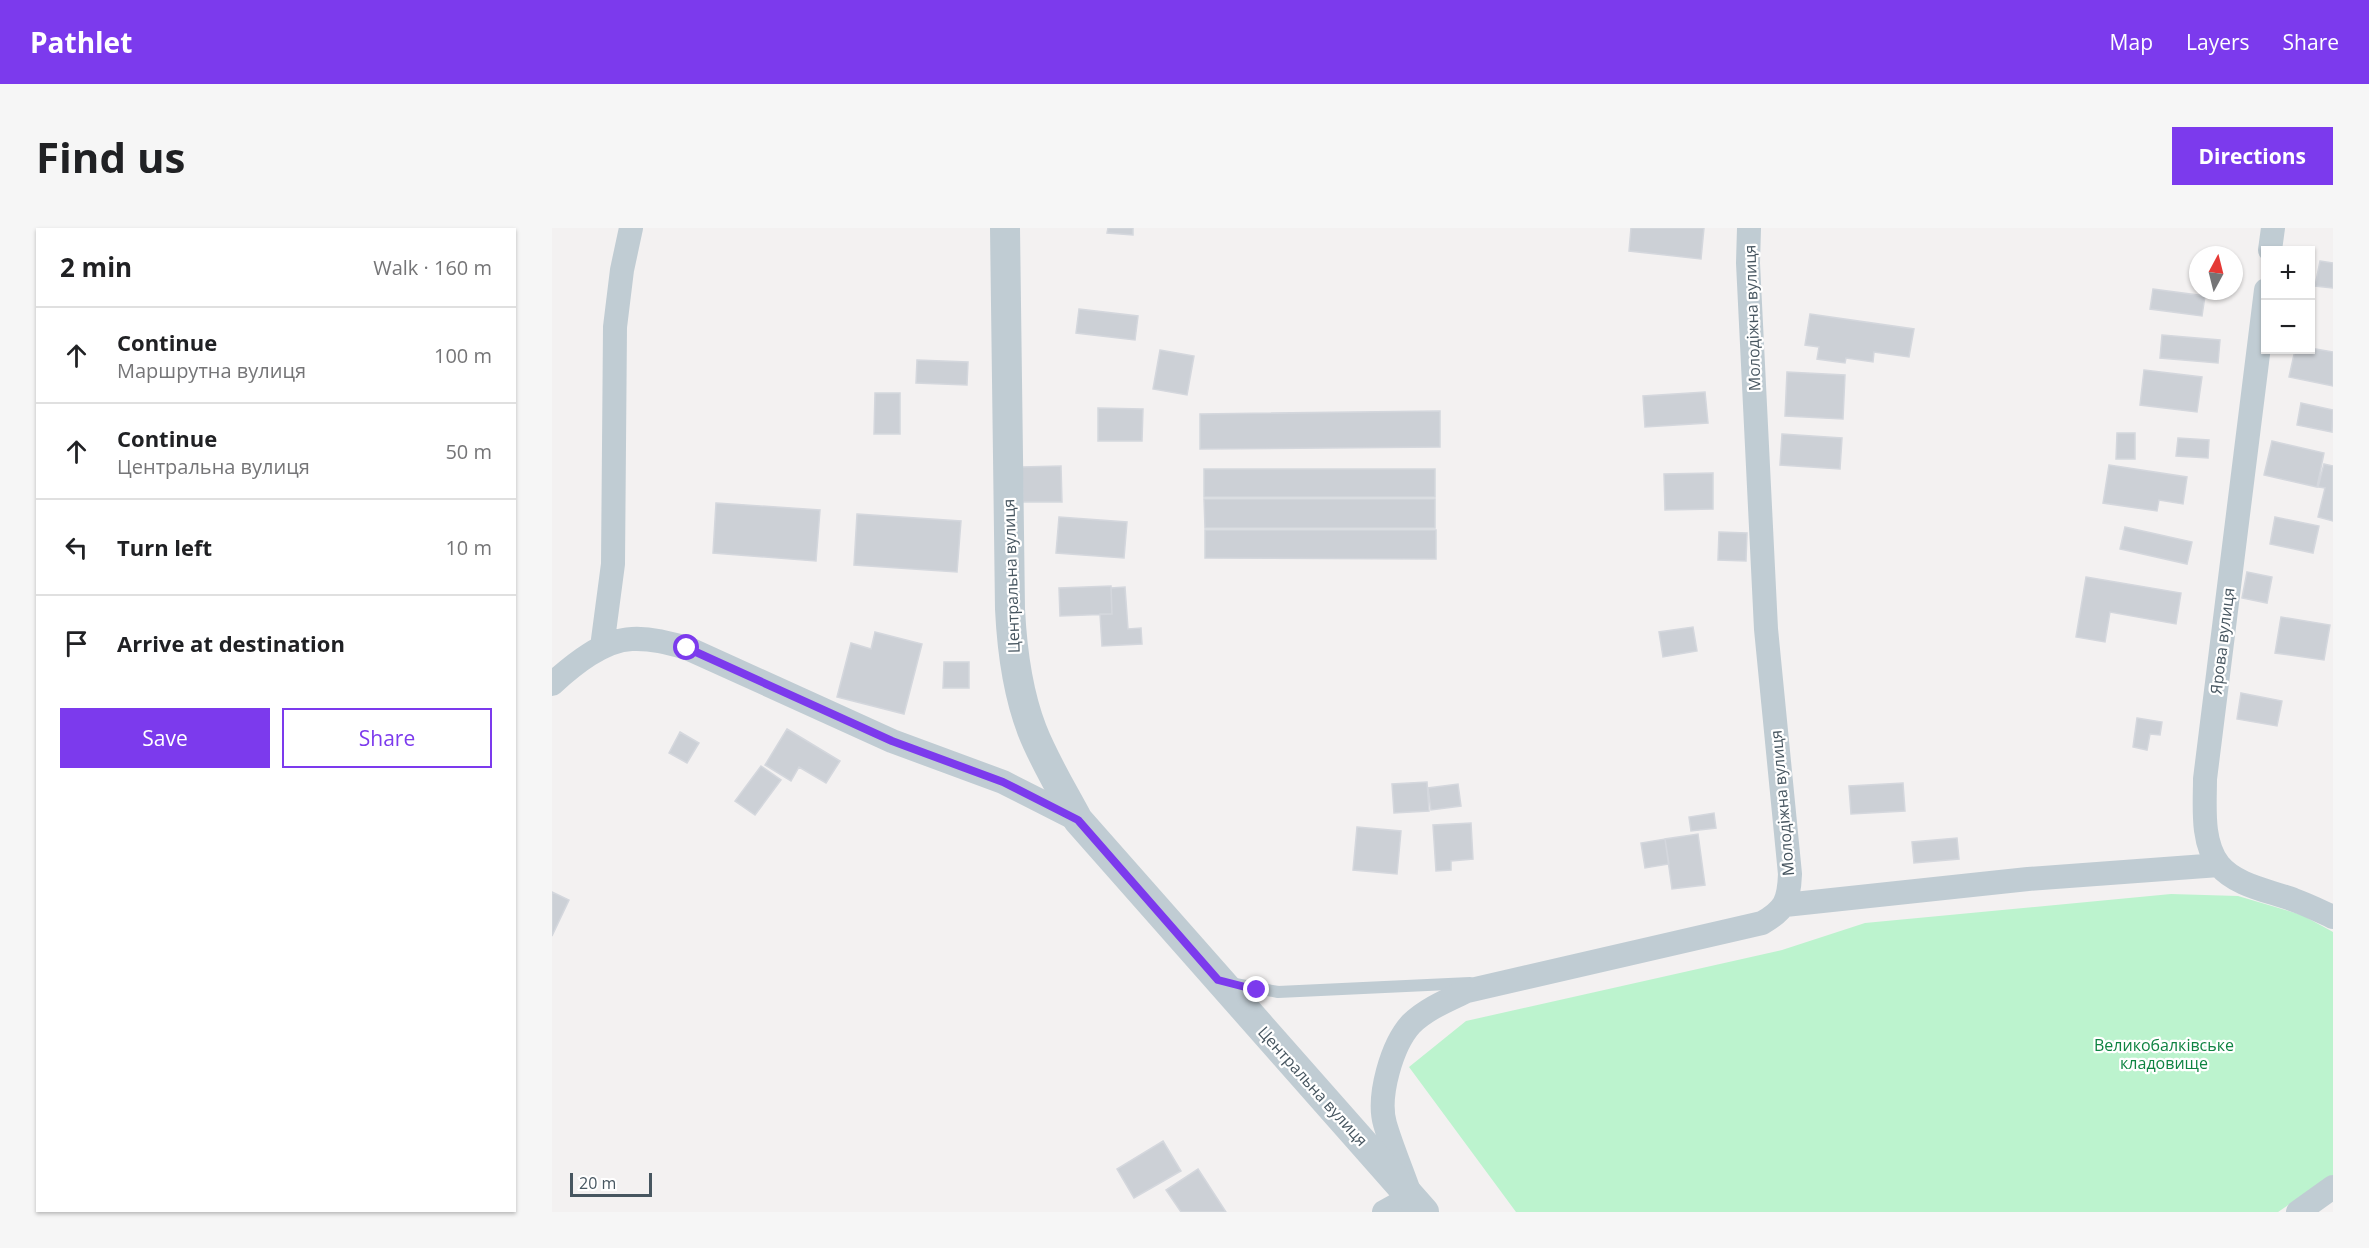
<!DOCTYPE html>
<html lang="en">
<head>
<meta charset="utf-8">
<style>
  body { margin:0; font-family:"Open Sans",sans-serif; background:#f6f6f6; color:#202124 }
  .controls { position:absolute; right:18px; top:18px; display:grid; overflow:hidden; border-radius:0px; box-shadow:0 2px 4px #0004 }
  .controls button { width:54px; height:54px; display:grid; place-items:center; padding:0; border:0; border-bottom:2px solid #e0e0e0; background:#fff; color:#202124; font:30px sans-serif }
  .compass { position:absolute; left:1637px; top:18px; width:54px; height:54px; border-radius:50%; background:#fff; box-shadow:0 2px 4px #0004; rotate:7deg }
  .scale { position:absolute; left:18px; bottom:15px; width:82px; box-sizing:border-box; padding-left:6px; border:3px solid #475660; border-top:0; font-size:16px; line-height:21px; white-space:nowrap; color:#475660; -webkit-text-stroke:4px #fff; paint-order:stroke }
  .stop { position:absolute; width:18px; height:18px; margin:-14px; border:4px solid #7c3aed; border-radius:50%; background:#fff }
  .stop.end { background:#7c3aed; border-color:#fff; box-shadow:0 2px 6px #0008 }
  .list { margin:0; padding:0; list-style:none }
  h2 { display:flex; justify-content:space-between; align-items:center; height:78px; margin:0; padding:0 24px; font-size:26px }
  h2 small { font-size:20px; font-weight:400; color:#757577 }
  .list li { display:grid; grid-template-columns:39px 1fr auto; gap:18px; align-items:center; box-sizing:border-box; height:96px; padding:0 24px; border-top:2px solid #e0e0e0 }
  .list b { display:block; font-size:22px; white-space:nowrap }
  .list p { margin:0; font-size:20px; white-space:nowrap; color:#757577 }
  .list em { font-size:20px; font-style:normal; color:#757577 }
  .actions { display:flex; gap:12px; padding:18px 24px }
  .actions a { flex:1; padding:14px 0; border:2px solid #7c3aed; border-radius:0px; text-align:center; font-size:21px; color:#7c3aed }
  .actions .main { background:#7c3aed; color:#fff }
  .icon { flex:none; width:33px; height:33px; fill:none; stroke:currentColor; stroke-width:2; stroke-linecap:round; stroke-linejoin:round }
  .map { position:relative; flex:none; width:1781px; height:984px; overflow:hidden; border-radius:0px }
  header { display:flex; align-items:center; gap:36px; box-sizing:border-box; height:84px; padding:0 30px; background:#7c3aed; color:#fff }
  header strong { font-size:28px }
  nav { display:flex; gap:33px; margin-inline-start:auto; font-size:21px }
  .intro { display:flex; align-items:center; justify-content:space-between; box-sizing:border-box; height:144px; padding:0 36px }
  h1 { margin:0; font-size:42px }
  .button { padding:15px 27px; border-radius:0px; background:#7c3aed; color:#fff; font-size:21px; font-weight:700 }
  main { display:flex; gap:36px; padding:0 36px }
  aside { flex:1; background:#fff; border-radius:0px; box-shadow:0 2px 4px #0004 }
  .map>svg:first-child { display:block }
</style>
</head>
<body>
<header>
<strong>Pathlet</strong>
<nav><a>Map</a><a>Layers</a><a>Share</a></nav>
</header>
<div class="intro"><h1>Find us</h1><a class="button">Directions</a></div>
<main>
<aside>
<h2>2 min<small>Walk · 160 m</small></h2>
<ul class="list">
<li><svg class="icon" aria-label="ahead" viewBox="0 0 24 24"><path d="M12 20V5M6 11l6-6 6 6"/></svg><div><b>Continue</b><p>Маршрутна вулиця</p></div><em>100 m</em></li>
<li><svg class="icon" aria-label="ahead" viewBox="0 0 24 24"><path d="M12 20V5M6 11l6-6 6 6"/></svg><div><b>Continue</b><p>Центральна вулиця</p></div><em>50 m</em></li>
<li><svg class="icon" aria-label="left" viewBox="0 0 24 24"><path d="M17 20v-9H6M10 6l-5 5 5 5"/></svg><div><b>Turn left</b></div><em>10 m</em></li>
<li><svg class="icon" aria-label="arrive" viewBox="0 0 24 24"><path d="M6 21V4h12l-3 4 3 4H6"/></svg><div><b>Arrive at destination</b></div></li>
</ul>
<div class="actions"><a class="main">Save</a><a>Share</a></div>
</aside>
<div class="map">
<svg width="1781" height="984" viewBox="0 0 1781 984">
  <rect width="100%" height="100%" fill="#f3f1f1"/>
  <path fill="#bcf3ce" d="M1619,666L1686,668L1750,687L1781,704V947L1726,984H964L857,839L914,793L1230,722L1313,695Z"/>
  <path fill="#ccd0d6" stroke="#d4d7dd" stroke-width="1.5" d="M556,0H581V7L555,5Z
    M1079,0H1152L1149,31L1077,23Z
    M1768,33L1781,35V60L1763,58Z
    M1601,61L1653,68L1650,88L1598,81Z
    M527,81L586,88L583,112L524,105Z
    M1258,86L1362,101L1357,129L1322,124L1321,134L1294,130L1293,135L1265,131L1267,119L1253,117Z
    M1610,107L1668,112L1666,135L1608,130Z
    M1758,120L1781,124V158L1737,149L1743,122H1758Z
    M608,122L642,128L635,167L601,161Z
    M365,132L416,134L415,157L364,155Z
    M1592,142L1650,149L1645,184L1588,177Z
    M1235,144L1293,147L1291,191L1233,188Z
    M1153,164L1156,195L1093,199L1091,168Z
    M323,165H348V206H322Z
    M1749,175L1781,182L1780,204L1745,197Z
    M546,180L591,181L590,213H546Z
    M888,183V219L648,221V186Z
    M1565,205H1583V231H1564Z
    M1230,206L1290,210L1288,241L1228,237Z
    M1626,210L1657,212L1656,230L1624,228Z
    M1720,213L1772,225L1765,259L1712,247Z
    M1772,236L1781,238V293L1766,289L1773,260L1766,259Z
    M1557,237L1635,249L1631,276L1607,272L1605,283L1551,275Z
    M509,238L510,274H471L470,239Z
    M652,241H883V269H652Z
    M1161,245V281L1113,282L1112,246Z
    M652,271H883V300H653Z
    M164,275L268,282L264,333L161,325Z
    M305,286L409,293L405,344L302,337Z
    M507,289L575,294L572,330L504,325Z
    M1723,289L1767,298L1761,325L1718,316Z
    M1573,299L1640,314L1635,336L1568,321Z
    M653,302H884V331L653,330Z
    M1167,304L1195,305L1194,333L1166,332Z
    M1695,344L1720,349L1715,375L1690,370Z
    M1534,349L1629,365L1624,396L1558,384L1553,414L1524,409Z
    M559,358L560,386L508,388L507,360Z
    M573,359L576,401L589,400L590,416L550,418L548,386H560L559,360Z
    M1729,389L1778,397L1772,432L1723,425Z
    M1141,399L1145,423L1111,429L1107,404Z
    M323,404L370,416L352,486L285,469L299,415L319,421Z
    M392,434H417V460H391Z
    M1689,465L1730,473L1725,498L1685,491Z
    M1585,490L1610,494L1608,507L1598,506L1595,522L1581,519Z
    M235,501L288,533L274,555L247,539L239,553L213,537Z
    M128,504L147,515L135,535L117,525Z
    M209,538L229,552L203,587L183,573Z
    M875,554L877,583L842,585L840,556Z
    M1351,555L1353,583L1299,586L1297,558Z
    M906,556L909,578L879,582L876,560Z
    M1162,585L1164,600L1139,603L1137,589Z
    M919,595L921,631L899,633V642L884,643L881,597Z
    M805,599L849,603L845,646L801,642Z
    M1146,606L1153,657L1120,661L1113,611Z
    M1405,610L1407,631L1362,635L1360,614Z
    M1113,611L1117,636L1093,640L1089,615Z
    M0,664L17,672L0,708Z
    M611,913L629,943L582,970L565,941Z
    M646,941L674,984H629L614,962Z"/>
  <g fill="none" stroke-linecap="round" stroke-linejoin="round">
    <path stroke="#c0ccd3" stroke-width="12" d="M678,755L726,764L918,755"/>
    <path stroke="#c0ccd3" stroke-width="24" d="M1718,22L1721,0
      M1714,62L1653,551C1653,578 1649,614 1667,637C1684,658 1719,663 1742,672C1756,677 1768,683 1781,689
      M50,419L61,336L63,99L70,42L79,0
      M0,456C21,437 51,412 80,411C99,410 117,415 135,420L340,513L451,554L526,592
      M1233,677L1476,651L1667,637
      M832,984L859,969C851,945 840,920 833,896C825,868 840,817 859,796C874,781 896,772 915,763L1210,695C1233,682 1237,673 1238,646L1214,401L1196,35L1197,0
      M1746,984L1781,959"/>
    <path stroke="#c0ccd3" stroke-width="30" d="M453,0L458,381C460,422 465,463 480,502C492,533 510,562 526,592L872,984"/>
  </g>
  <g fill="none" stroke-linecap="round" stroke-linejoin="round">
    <path stroke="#7c3aed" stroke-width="8" d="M135,420L340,513L451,554L526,592L666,752L705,762"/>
  </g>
  <g text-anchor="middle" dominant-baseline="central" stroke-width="4.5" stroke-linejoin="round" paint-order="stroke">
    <g font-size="16" fill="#475660" stroke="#fff">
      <text transform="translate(1200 90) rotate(-92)">Молодіжна вулиця</text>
      <text transform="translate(459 348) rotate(-92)">Центральна вулиця</text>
      <text transform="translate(1670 413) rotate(-83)">Ярова вулиця</text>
      <text transform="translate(1230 575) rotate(-95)">Молодіжна вулиця</text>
      <text transform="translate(761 858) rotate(48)">Центральна вулиця</text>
    </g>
    <g font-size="16" fill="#0f8442" stroke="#fff">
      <text x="1612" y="817">Великобалківське<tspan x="1612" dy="18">кладовище</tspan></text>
    </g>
  </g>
</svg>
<div class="controls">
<button>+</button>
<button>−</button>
</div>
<svg class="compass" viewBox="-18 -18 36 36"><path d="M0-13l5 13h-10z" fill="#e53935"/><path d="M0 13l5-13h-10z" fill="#757577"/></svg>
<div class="scale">20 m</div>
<div class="stop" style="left:135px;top:420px"></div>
<div class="stop end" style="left:705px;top:762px"></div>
</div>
</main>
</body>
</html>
